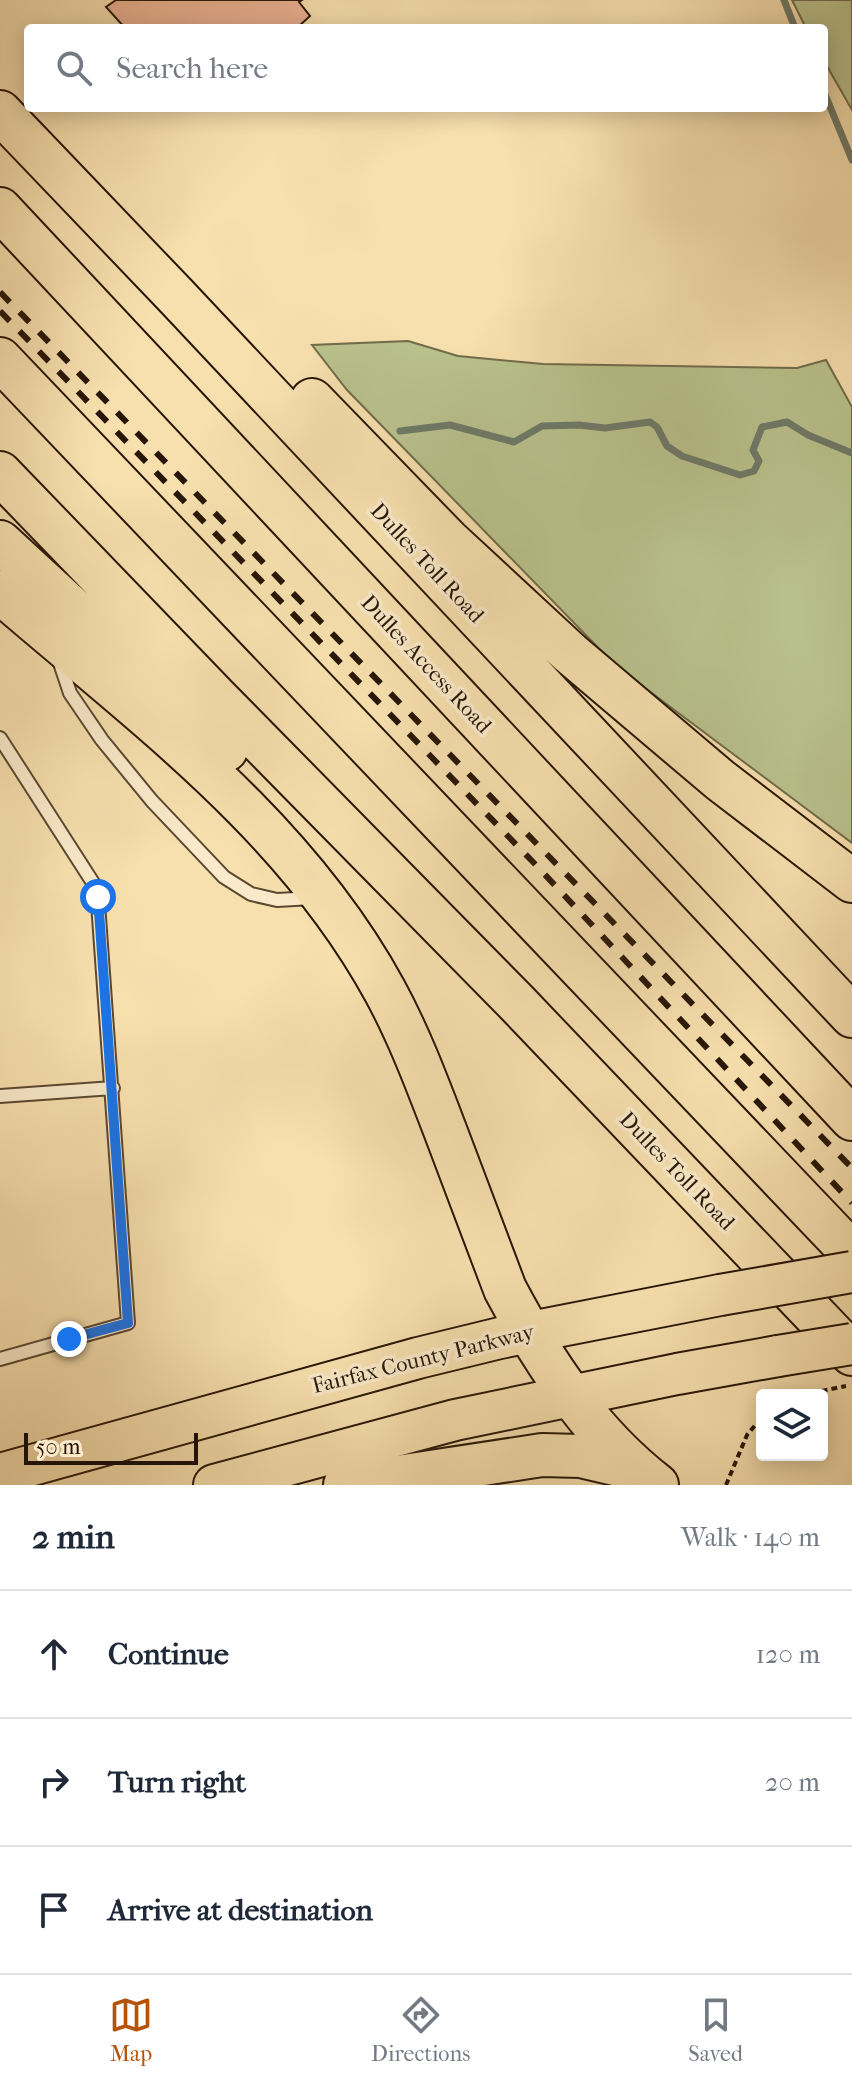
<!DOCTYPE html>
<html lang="en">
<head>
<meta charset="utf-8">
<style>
  body { margin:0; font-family:"IM FELL French Canon",serif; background:#f2f2f3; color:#1f2937 }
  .controls { position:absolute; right:24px; bottom:24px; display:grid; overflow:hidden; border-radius:8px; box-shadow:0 4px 20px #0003 }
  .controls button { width:72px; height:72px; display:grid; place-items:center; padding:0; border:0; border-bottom:2px solid #e0e1e3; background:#fff; color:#1f2937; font:40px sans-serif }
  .scale { position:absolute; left:24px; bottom:20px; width:174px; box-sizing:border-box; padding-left:8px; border:4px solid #271607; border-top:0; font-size:22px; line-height:28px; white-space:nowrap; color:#271607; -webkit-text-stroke:6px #faeaca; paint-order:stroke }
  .stop { position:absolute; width:24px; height:24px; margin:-18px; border:6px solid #1a73e8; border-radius:50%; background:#fff }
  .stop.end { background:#1a73e8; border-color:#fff; box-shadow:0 2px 8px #0008 }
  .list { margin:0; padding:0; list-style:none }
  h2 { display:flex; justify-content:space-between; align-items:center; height:104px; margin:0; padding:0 32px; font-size:34px }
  h2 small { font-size:26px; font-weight:400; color:#747a83 }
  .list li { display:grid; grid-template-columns:52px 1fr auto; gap:24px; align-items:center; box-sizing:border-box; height:128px; padding:0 32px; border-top:2px solid #e0e1e3 }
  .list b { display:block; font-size:30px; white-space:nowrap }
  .list em { font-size:26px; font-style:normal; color:#747a83 }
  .icon { flex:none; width:44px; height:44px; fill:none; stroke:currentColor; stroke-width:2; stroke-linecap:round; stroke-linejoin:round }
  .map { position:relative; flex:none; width:852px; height:1485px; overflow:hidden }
  .search { position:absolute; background:#fff; box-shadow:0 4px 20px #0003; left:24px; right:24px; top:24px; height:88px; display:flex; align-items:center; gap:20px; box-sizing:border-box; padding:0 28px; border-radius:8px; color:#747a83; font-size:30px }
  .sheet { height:488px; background:#fff }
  nav { display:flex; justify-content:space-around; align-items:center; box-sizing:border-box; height:112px; border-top:2px solid #e0e1e3; background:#fff; font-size:22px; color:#747a83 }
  nav a { display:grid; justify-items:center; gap:4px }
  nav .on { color:#b45309 }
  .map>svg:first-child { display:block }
</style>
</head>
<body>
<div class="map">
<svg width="852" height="1485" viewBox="0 0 852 1485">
  <rect width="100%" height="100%" fill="#f7dfae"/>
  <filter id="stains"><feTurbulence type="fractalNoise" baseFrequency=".0025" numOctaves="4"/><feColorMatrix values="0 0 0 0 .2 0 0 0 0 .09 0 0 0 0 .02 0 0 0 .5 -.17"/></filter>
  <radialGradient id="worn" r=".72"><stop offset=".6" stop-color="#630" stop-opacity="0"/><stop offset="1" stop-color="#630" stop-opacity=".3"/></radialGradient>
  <path fill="#b9c28d" stroke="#706c4a" stroke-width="2" d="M792,0H852V110L824,61V28H806Z
    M408,341L458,356L543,364L797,368L826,360L852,407V843L617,667L347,390L312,345Z"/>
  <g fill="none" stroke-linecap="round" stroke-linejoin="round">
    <path stroke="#6e7a69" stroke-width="7" d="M784,0L795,28
      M824,92L852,160
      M400,431L450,425L514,442L542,426L579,425L605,428L650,422L657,427L667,446L682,456L740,475L754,471L759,461L753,450L762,427L787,422L808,435L852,453"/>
  </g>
  <path fill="#ecb293" stroke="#271607" stroke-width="2" d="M116,0H302L299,2L310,16L297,28H125L106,7Z"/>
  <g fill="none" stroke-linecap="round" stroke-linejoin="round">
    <defs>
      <path id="service" d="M59,660L70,693L102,740L152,801L224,877L251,894L277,900L313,898
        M0,738L97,889L128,1323L0,1359
        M0,1096L113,1088"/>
      <path id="trunk" d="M0,1474L418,1358L500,1338L720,1295
        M214,1485L455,1420L677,1374L778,1356"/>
      <path id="motorway" d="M0,112L177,297L852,1016
        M0,209L852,1119
        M0,359L852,1253
        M312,400L448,540L570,653L720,780L852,881
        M0,473L217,698L517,1003L852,1354
        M0,542L226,750
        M0,592C141,714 294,824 385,991C409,1035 427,1083 445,1130C465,1183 485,1236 505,1289C544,1363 591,1434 657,1485
        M345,1485L542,1455L581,1456L636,1469"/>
    </defs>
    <use href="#service" stroke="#5b4831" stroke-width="16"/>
    <use href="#trunk" stroke="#271607" stroke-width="44"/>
    <use href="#motorway" stroke="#271607" stroke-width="46"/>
    <path stroke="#271607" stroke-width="4" stroke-dasharray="6 4" stroke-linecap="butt" d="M802,1395L846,1386
      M726,1485L747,1435L762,1417"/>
    <use href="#service" stroke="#faeaca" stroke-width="12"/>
    <use href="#trunk" stroke="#f7dfae" stroke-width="40"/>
    <use href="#motorway" stroke="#f7dfae" stroke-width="42"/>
    <path stroke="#271607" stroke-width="6" stroke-dasharray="14 14" stroke-linecap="butt" d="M0,292L852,1168
      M0,311L534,863L852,1203"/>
    <defs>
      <path id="trunk-bridge" d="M720,1295L852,1272
        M778,1356L852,1344"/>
    </defs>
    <use href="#trunk-bridge" stroke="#271607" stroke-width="44" stroke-linecap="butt"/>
    <use href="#trunk-bridge" stroke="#f7dfae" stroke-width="40"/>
  </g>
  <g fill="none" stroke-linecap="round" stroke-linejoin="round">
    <path stroke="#1a73e8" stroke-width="10" d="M69,1339L128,1323L98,897"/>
  </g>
  <g text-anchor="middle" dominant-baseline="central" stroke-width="7" stroke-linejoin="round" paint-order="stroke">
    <g font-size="22" fill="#271607" stroke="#faeaca">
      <text transform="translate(427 563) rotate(47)">Dulles Toll Road</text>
      <text transform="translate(426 664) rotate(47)">Dulles Access Road</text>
      <text transform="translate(677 1171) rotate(46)">Dulles Toll Road</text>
      <text transform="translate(423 1359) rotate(-14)">Fairfax County Parkway</text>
    </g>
  </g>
  <rect width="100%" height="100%" filter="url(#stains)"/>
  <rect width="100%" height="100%" fill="url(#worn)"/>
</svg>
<div class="controls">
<button><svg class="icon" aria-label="layers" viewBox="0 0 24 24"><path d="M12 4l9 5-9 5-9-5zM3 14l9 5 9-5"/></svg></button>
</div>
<div class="scale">50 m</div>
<div class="stop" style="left:98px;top:897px"></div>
<div class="stop end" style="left:69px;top:1339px"></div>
<div class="search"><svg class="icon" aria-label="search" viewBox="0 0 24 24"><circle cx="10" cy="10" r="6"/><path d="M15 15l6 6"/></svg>Search here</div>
</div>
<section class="sheet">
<h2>2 min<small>Walk · 140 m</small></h2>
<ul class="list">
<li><svg class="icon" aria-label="ahead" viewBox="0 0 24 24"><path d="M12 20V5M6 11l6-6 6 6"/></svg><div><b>Continue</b></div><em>120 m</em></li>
<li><svg class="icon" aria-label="right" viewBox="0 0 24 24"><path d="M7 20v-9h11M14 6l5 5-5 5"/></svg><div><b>Turn right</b></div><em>20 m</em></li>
<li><svg class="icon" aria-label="arrive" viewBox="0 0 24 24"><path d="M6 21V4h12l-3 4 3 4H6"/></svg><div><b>Arrive at destination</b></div></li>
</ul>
</section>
<nav>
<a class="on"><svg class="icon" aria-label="map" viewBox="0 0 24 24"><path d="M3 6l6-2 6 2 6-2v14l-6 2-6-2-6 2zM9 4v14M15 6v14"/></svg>Map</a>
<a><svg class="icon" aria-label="directions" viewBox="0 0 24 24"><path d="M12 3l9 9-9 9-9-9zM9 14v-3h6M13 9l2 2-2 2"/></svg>Directions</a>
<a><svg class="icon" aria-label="saved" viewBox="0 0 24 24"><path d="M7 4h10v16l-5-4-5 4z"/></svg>Saved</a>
</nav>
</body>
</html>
